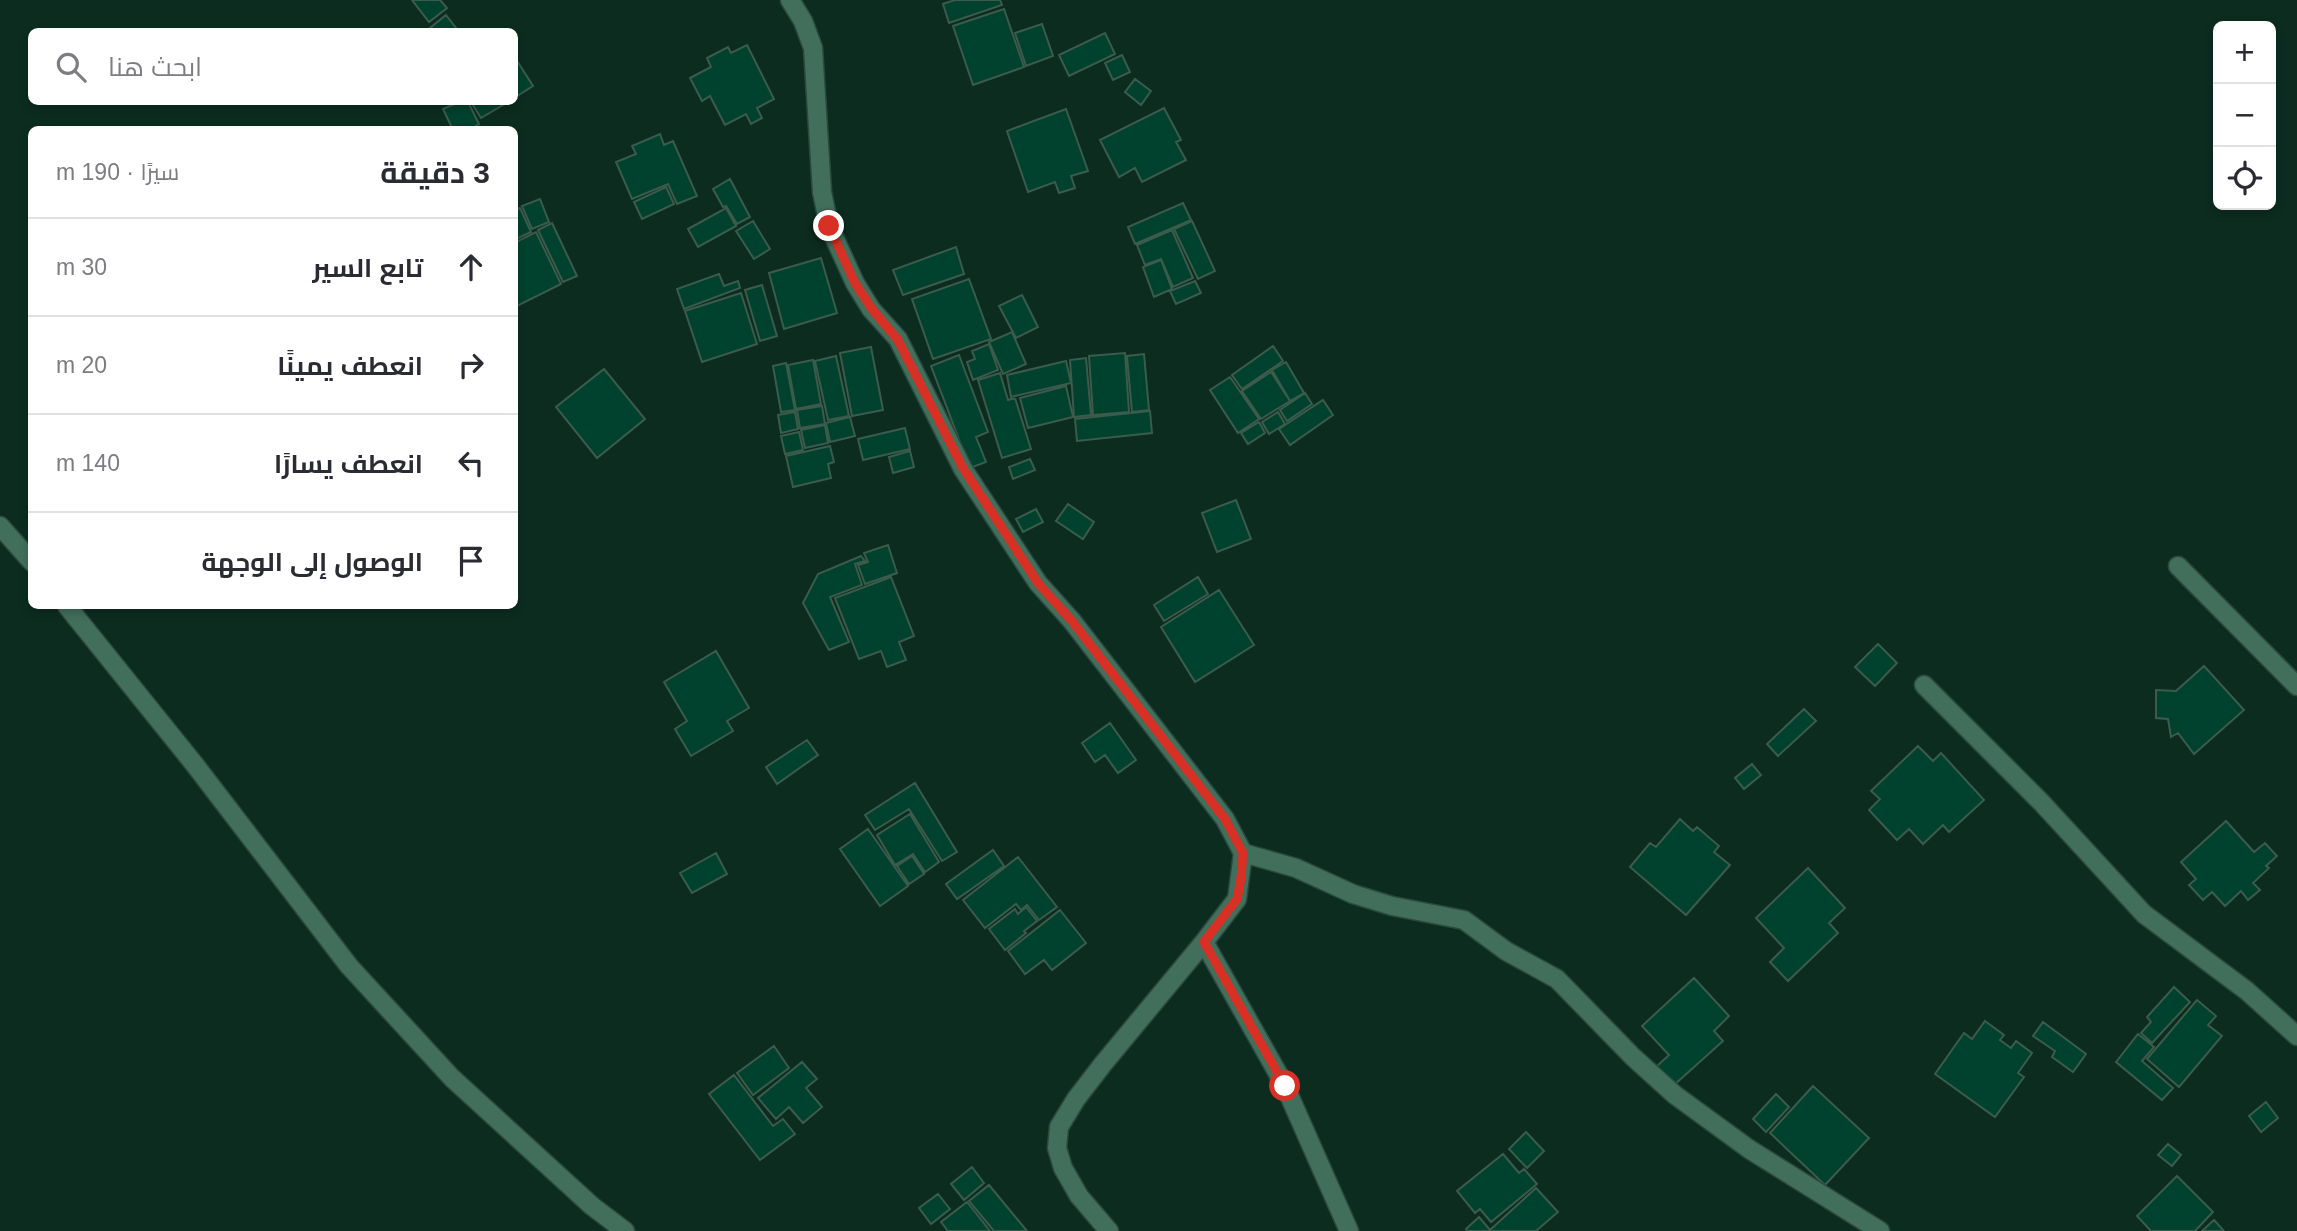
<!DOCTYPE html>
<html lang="ar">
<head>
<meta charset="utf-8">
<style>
  body { margin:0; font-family:Arial,Cairo,sans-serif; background:#f2f2f3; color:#2b2b33; direction:rtl }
  .controls { position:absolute; right:21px; top:21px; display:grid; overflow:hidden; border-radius:10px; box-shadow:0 4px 10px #0003 }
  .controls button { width:63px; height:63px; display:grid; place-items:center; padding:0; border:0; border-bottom:2px solid #e1e1e2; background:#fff; color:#2b2b33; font:35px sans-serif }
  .stop { position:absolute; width:21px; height:21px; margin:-16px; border:5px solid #d93025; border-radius:50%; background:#fff }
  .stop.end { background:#d93025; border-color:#fff; box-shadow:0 2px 7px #0008 }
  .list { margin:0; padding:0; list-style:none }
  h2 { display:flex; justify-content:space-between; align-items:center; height:91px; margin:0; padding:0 28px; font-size:30px }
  h2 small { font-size:23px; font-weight:400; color:#7c7c81 }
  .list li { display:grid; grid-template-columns:46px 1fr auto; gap:21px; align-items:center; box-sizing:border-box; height:98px; padding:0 28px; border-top:2px solid #e1e1e2 }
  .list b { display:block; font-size:26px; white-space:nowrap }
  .list em { font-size:23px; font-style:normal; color:#7c7c81 }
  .icon { flex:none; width:38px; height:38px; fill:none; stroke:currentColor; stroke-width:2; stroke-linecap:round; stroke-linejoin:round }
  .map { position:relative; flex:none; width:2297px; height:1231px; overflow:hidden; direction:ltr }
  .search { position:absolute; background:#fff; box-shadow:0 4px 10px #0003; left:28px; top:28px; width:490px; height:77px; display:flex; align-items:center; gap:18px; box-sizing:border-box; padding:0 24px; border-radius:10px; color:#7c7c81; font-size:26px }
  .panel { position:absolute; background:#fff; box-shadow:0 4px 10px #0003; left:28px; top:126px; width:490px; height:483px; border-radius:10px; direction:rtl }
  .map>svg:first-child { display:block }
</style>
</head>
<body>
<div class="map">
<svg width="2297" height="1231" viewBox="0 0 2297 1231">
  <rect width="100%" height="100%" fill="#0c2c20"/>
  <path fill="#00422d" stroke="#3b5b4d" stroke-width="2" d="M412,0H440L447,8L429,22Z
    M955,0H1000L1002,5L949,23L943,4Z
    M1004,9L1024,67L973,85L953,26Z
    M446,15L456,28L452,32H425Z
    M1042,24L1053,56L1026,66L1015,33Z
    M1105,33L1115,54L1069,76L1059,55Z
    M747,45L774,99L757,108L762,118L751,124L746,114L725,125L710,96L702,101L690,78L711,67L707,58L728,47L731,53Z
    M1122,55L1130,72L1113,80L1105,63Z
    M514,56L533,86L514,98Z
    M1135,79L1151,91L1141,105L1125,92Z
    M459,102H468L479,124L469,130H453L443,109Z
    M471,102H508L481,118Z
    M1164,108L1181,140L1176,142L1186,160L1142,182L1135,168L1119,177L1100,140Z
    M1066,109L1088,171L1071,176L1075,188L1059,193L1055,182L1028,192L1007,131Z
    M660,134L664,145L673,141L697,196L677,204L668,184L632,199L616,162L636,154L632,146Z
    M730,179L750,217L737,224L726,206L723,207L713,189Z
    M666,187L674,204L642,219L634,202Z
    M540,199L549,222L532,229L522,206Z
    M1183,203L1191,220L1135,244L1128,227Z
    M520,208L531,232L514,240V210Z
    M726,208L736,226L698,247L688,229Z
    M753,221L770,249L754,259L736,231Z
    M1192,221L1215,271L1198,279L1174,229Z
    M552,223L577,276L563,282L538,230Z
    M1172,230L1193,278L1173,287L1161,259L1145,265L1137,245Z
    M536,232L561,284L515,307L514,243Z
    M956,247L964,274L903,295L893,270Z
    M821,258L837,313L784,329L769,273Z
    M1161,260L1172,289L1154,297L1143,267Z
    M719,274L724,286L738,281L740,288L684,309L677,289Z
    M969,279L991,339L933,359L912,299Z
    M1195,281L1201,293L1176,304L1170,291Z
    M762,285L777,336L760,341L745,290Z
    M741,293L757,344L702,362L685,311Z
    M1022,295L1038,327L1016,338L999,306Z
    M1012,332L1026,364L1003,374L989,342Z
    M989,344L998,370L973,380L967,362L975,359L972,351Z
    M1273,346L1283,361L1242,389L1232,375Z
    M871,347L883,410L852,416L840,353Z
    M1125,353L1129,412L1093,415L1089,356Z
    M1144,354L1149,410L1132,412L1127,356Z
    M959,355L988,432L976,437L986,462L970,468L931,366Z
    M836,356L849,416L828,420L815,361Z
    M1086,358L1091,415L1074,417L1070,360Z
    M813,360L821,404L796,409L788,365Z
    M1066,361L1071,383L1011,397L1007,375Z
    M1286,362L1304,393L1290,401L1272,370Z
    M786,363L795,410L781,412L773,366Z
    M604,369L645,419L597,458L556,407Z
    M1271,372L1290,401L1261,419L1242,391Z
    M1000,373L1008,400L1015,398L1031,449L1002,458L978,380Z
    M1230,377L1259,419L1238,433L1210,390Z
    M1066,386L1073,417L1028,428L1020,398Z
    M1305,393L1312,404L1287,421L1280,410Z
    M1323,400L1333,415L1290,445L1279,429Z
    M822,406L825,424L800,428L797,410Z
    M1150,411L1152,433L1077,441L1075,419Z
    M795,412L798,429L781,433L778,415Z
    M1278,412L1285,424L1269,434L1262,422Z
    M850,417L855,436L830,442L826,423Z
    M1259,422L1265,433L1248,444L1241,433Z
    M825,425L828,443L805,448L801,430Z
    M905,428L910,449L863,460L858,439Z
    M799,432L803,450L785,454L781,436Z
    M830,446L834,462L828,464L831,478L793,487L786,456Z
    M910,451L914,467L893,473L889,457Z
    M1030,459L1035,470L1013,479L1009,467Z
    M1236,500L1251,539L1217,552L1202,513Z
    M1068,504L1094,522L1083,539L1056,521Z
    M1036,509L1043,522L1023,532L1016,519Z
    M888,545L897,573L865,584L858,565L868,562L864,553Z
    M861,556L865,561L855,564L862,585L830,597L849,642L829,650L803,603L818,574Z
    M891,577L914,636L899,642L906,660L887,667L881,651L859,659L835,598Z
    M1198,577L1208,594L1164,621L1154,605Z
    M1219,590L1254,645L1195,682L1161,627Z
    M1878,644L1897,663L1875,686L1855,667Z
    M716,651L749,708L727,721L733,731L691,756L675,729L687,721L664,682Z
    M2204,666L2244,710L2194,754L2178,733L2171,737L2168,719L2156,718V690L2176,691Z
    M1804,709L1816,721L1778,756L1767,744Z
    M1110,723L1136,760L1118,773L1105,755L1095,762L1082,743Z
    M807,740L818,755L777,784L766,767Z
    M1918,746L1933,761L1941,753L1984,800L1949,832L1943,825L1923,844L1909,829L1897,840L1869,810L1880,799L1871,791Z
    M1752,764L1761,775L1744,789L1735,778Z
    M915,783L957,852L942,861L909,809L875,830L865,815Z
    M910,814L939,862L925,872L913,854L895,865L877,835Z
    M1680,819L1693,831L1697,827L1719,846L1714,852L1730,865L1686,915L1630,867L1650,843L1656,847Z
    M2226,821L2254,852L2265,843L2277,856L2266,866L2269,868L2253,883L2260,890L2248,900L2241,891L2225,906L2212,892L2203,900L2189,885L2196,879L2181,862Z
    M868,829L908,886L880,906L840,849Z
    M993,850L1004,866L957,899L946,884Z
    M716,853L727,874L692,893L680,873Z
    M912,856L924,874L909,884L897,866Z
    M1018,857L1057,907L1039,920L1027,905L1021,910L1016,904L985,928L963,900Z
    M1808,868L1845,908L1829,923L1838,933L1788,981L1770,962L1784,948L1756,918Z
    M1026,907L1037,921L1024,931L1026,933L1005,950L989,929L1015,909L1018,914Z
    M1060,910L1086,943L1052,970L1044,960L1025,974L1008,951Z
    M1694,978L1729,1016L1714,1031L1723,1041L1674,1085L1657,1066L1669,1055L1642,1026Z
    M2174,987L2190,1002L2152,1043L2141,1033L2151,1022L2147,1017Z
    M2197,1000L2216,1016L2208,1025L2222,1036L2179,1087L2147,1059Z
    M1985,1021L2004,1035L2000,1040L2011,1048L2016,1041L2032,1053L2018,1073L2024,1077L1995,1117L1935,1074L1964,1033L1972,1039Z
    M2043,1022L2086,1054L2073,1072L2052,1057L2055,1051L2033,1036Z
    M2138,1034L2154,1047L2142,1061L2173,1088L2162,1100L2116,1062Z
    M774,1046L789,1068L753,1095L737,1073Z
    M802,1062L817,1079L806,1088L822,1107L803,1123L789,1107L776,1119L758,1098Z
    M734,1075L773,1126L783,1119L795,1134L760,1160L709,1094Z
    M1813,1086L1869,1138L1825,1185L1770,1133Z
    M1776,1094L1789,1107L1766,1132L1753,1119Z
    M2266,1102L2278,1118L2261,1132L2249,1116Z
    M1526,1132L1544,1151L1527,1168L1509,1149Z
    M2168,1144L2181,1155L2172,1166L2158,1155Z
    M1503,1154L1519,1173L1524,1169L1537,1184L1491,1222L1480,1209L1475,1213L1457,1191Z
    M972,1167L984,1183L964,1200L951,1184Z
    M2177,1176L2213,1212L2195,1231H2151L2137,1216Z
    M989,1185L1027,1231H994L969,1201Z
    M1536,1188L1558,1212L1536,1231H1467L1466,1229L1479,1217L1490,1230Z
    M938,1194L950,1209L931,1224L919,1208Z
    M967,1202L990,1231H948L941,1222Z
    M2214,1220L2224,1231H2202Z"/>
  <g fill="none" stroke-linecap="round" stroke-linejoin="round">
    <defs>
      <path id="street" d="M790,0L803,21L813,48L822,192L829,226L855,283L871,309L898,339L963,469L1038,583L1072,621L1225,819L1243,853L1237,899L1204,942L1103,1064L1076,1099L1059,1127L1057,1148L1063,1168L1079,1196L1109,1231
        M0,526L32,562
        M2178,566L2297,686
        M67,606L195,765L349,966L452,1078L592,1206L625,1231
        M1924,685L2041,802L2144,914L2247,991L2297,1036
        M1243,853L1296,868L1353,894L1392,906L1464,920L1506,951L1557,979L1633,1057L1675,1095L1749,1149L1880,1231
        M1204,942L1285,1086L1349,1231"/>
    </defs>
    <use href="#street" stroke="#2b493d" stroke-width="21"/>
    <use href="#street" stroke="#426f5c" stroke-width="18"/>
  </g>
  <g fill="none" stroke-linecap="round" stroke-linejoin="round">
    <path stroke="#d93025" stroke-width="9" d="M829,226L855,283L872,309L898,340L963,468L1038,583L1072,621L1225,819L1243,853L1241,878L1237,899L1204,942L1285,1086"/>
  </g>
</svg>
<div class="controls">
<button>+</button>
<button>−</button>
<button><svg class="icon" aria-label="locate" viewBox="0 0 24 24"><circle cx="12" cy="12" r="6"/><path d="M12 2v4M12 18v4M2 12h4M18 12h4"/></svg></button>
</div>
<div class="stop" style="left:1285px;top:1086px"></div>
<div class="stop end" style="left:829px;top:226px"></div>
<div class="search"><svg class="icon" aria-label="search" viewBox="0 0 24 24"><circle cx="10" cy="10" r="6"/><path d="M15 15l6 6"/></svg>ابحث هنا</div>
<section class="panel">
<h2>3 دقيقة<small>سيرًا · 190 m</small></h2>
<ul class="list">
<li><svg class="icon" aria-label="ahead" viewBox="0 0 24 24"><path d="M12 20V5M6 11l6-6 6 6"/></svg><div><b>تابع السير</b></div><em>30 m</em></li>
<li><svg class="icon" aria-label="right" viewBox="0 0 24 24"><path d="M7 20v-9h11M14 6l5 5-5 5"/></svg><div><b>انعطف يمينًا</b></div><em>20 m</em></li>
<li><svg class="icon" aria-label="left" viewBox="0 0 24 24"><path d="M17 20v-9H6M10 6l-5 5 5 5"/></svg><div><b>انعطف يسارًا</b></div><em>140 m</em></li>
<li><svg class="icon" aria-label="arrive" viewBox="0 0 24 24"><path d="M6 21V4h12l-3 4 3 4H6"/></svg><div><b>الوصول إلى الوجهة</b></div></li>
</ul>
</section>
</div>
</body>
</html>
